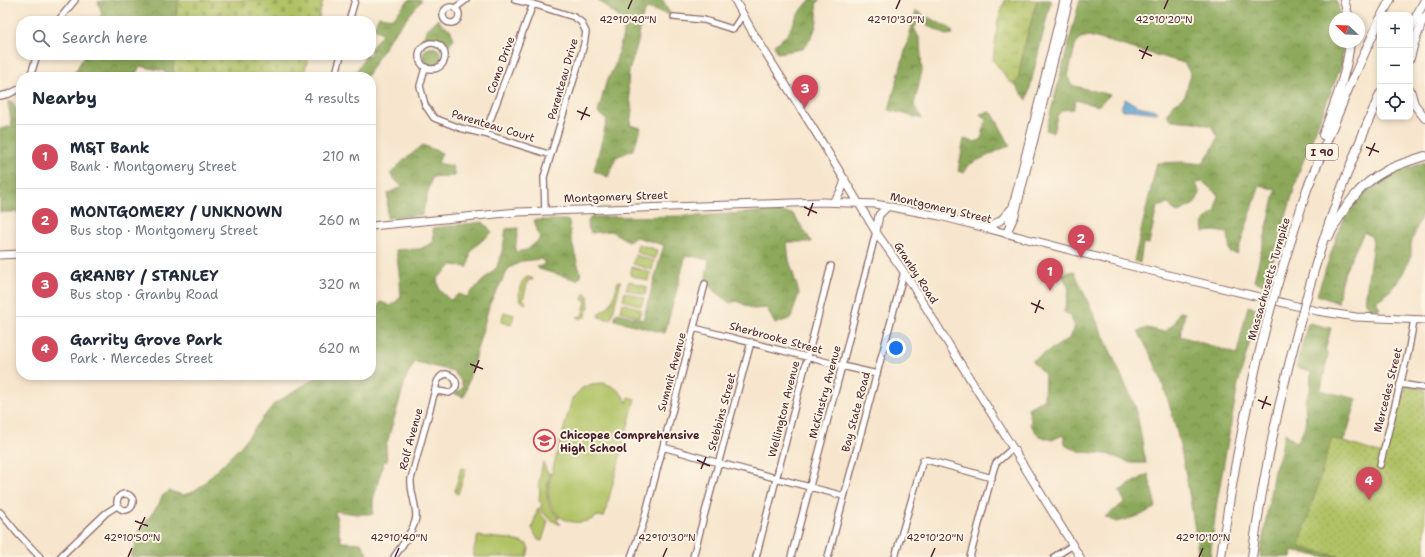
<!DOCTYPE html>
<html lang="en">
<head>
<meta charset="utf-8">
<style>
  body { margin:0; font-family:"Shantell Sans",sans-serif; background:#f2f2f3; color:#1f2937 }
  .controls { position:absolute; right:12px; top:12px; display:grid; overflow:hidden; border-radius:8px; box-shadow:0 2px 6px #0003 }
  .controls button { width:36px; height:36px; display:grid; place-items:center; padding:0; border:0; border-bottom:1px solid #e0e1e3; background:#fff; color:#1f2937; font:20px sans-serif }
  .compass { position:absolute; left:1329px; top:12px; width:36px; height:36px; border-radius:50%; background:#fff; box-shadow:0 2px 6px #0003; rotate:293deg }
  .you { position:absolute; left:896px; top:348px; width:14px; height:14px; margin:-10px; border:3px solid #fff; border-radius:50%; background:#1a73e8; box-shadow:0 0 0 6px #1a73e833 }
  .badge { display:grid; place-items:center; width:26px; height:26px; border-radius:50%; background:#d1495b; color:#fff; font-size:13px; font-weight:700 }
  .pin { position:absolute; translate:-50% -33px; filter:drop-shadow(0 1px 2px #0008) }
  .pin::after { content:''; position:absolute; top:21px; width:14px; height:12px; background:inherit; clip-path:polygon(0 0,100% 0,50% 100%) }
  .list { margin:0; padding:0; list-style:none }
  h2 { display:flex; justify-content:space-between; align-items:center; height:52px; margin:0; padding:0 16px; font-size:17px }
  h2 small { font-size:13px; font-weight:400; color:#747a83 }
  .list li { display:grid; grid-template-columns:26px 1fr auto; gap:12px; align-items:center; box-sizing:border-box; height:64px; padding:0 16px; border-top:1px solid #e0e1e3 }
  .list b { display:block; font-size:15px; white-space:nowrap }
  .list p { margin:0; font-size:13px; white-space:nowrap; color:#747a83 }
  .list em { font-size:13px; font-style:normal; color:#747a83 }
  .icon { flex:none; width:22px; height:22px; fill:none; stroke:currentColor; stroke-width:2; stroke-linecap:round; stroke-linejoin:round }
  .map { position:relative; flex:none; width:1425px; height:557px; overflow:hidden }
  .search { position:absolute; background:#fff; box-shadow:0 2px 6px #0003; left:16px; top:16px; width:360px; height:44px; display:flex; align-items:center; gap:10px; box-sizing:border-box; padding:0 14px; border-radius:16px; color:#747a83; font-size:15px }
  .panel { position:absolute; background:#fff; box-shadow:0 2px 6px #0003; left:16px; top:72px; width:360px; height:308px; border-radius:16px }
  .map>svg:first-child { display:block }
</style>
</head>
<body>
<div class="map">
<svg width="1425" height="557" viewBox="0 0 1425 557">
  <defs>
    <pattern id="forest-crowns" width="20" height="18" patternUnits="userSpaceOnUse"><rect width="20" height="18" fill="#8ca85a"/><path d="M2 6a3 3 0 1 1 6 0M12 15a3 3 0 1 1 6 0" fill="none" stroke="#74884b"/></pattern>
    <pattern id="wetland-marsh" width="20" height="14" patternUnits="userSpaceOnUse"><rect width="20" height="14" fill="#b0c265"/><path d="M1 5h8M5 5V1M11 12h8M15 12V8" fill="none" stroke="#99a658"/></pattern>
    <pattern id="cemetery-stones" width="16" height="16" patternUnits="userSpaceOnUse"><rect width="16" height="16" fill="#b0c265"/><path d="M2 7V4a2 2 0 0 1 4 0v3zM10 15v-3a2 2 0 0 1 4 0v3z" fill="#99a658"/></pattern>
    <pattern id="park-dots" width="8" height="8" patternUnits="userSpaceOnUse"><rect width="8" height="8" fill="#b0c265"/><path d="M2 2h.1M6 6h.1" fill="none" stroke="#99a658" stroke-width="1.8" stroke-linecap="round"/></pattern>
  </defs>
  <rect width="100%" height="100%" fill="#fcf5e5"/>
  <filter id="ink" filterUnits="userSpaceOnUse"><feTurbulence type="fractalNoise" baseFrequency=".025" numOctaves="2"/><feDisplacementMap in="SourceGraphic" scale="8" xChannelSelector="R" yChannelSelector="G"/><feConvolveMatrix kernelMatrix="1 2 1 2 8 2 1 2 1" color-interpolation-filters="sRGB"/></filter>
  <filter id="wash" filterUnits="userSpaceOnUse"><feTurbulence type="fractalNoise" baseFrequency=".012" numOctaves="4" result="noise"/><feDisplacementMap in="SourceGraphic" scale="16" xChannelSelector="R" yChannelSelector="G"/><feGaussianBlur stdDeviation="0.9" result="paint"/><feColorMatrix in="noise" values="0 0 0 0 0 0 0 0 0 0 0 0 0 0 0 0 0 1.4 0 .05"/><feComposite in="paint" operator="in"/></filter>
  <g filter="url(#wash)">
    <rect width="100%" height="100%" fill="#f7e6cd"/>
    <path fill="#b0c265" stroke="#7d7048" d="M638,244L657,250L655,259L636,252Z
      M635,255L654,261L652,270L633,264Z
      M632,267L651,273L648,281L630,275Z
      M618,281H621L611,320L599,317V313C614,306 614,296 618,281Z
      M629,281L647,287L645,295L626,289Z
      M625,292L644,298L641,306L623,300Z
      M622,303L641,309L639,317L620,311Z
      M504,312L514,315L511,325L501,322Z
      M603,383C615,386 622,392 627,403L629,397L635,399L604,517L598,516C572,533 543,514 549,483L572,399L582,388L592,384Z
      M543,462L547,472L550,473C545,491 544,506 560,518H557V520L561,525C552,521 545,517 540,508L542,504L539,501L540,487H538Z
      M461,468L466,469L458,494L456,493L455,490Z
      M538,508L542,516L548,521L542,541L538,540L532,528Z
      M478,536L509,539L527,544L529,549L527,557H474V549Z"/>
    <path fill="url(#forest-crowns)" stroke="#6b6442" d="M108,0H178L176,21H97L102,14L98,2Z
      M409,0H422L390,38L366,77H353L355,74L366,55H371V48L382,34L374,27L379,16L393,18Z
      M598,0H635L639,2L642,0H663L671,15L647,8L642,18L638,42L629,71L628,85L632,111L630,125L641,128L633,150L616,157L608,177L594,171L607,120L598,113L606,83L615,65L626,23Z
      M810,0H819L816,5C820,23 814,35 803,49L777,53L774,45L787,35L798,14Z
      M1037,0H1051L1027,100L1014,84L1018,81L1023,51Z
      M1080,0H1336L1342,18H1335V42H1343L1342,64L1300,169L1266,285L1254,281L1276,190L1260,185L1237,254L1230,252L1228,233L1214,231L1204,232L1203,223L1216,210L1218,195L1203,182L1196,183L1200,194L1194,204L1177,213L1168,204L1157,207L1149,244L1143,243L1140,263L1134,261L1157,163L1184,162L1202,164L1215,145L1218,137L1211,126L1196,122L1171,120L1167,114L1173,105L1185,96L1191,74L1184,63L1089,36L1080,38L1075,46L1068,76L1071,85L1110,95L1098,106L1076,100L1073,109L1062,110L1057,116L1053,133L1046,130Z
      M916,11L951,29L953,34L946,35L920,21L914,28L920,40L922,71L914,105L922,119L889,110Z
      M438,19L442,25L450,29L454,39L448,46L435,39H423L427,29Z
      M423 56a9 9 0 1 1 18 0a9 9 0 1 1-18 0Z
      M85,55H174L173,70L175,77H168L164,71L140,66L134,77H72Z
      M12,101L21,121V214L19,212H0V129L12,126L8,102Z
      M989,112L993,114L1010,145L970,164L964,173L958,171L964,139L974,142L981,140L986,120L980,114Z
      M423,145L442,153L438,163L452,166L455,176L432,177L422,215L387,218L388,193L402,187L390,174L403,161Z
      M1425,162V206L1411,243V256L1400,279L1387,294L1376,301L1380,309H1370L1365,302L1373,242L1371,236L1364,232L1348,264L1341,282L1338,303L1317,295L1339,230L1349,209L1366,191L1386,177Z
      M773,211L793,214L812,242H787L789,260L799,293L791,318L775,324L767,308L753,309L737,301L730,303L705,283L709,260L686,255L665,333L615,320V315L618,313L643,320L664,245L636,237L628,241L611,231L591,233C587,226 587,223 590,217L698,216Z
      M534,220H567L569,222L571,239L581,276L577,280L539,269L537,267L544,265V261L540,259L523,261L509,268L490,303L464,397L455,394L463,388L461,381L453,371L415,362L407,375L386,446L387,462L384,460L373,500V514H356L335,511L341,542L361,543L369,557H130L136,544L132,540L159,504L162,496L170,491L183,495L191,493L201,486L241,446L274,404L320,375H371V316L381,302L391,306L401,297L399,272L396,250L420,249L434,242L433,228L483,222L492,232L471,250L468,267L452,265L437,279L439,290L450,300L459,294L466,297L497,267L503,248L506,229L518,228L515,252L527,250L540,239Z
      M1074,271L1136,408L1146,463H1131L1107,454L1082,452L1066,446L1063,435L1052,440L1039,436L1030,424L1031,420L1028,408L1044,399L1045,375L1032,361L1070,338L1075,326L1069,315L1064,312L1069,289L1062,274Z
      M1248,306L1259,309L1238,384L1217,502L1210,557H1203L1198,551C1189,490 1180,425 1156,367C1151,354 1144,343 1138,331L1147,328L1164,332L1174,324L1179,312L1185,313L1180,336L1237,354Z
      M1308,323L1331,328L1325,351L1328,354L1321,389L1323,391L1357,399L1346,436L1340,447L1376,557H1322L1292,550L1291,557H1260L1274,470L1280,455L1285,433L1296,442L1300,438L1306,423L1305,401L1310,391L1311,372L1296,367Z
      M1148,474L1156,507L1139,516L1116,522L1105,517L1125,502L1119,491Z"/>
    <path fill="url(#wetland-marsh)" stroke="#7d7048" d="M1005,0H1037L1023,51L1018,81L1014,84L1010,82L993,60L998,20Z"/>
    <path fill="url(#cemetery-stones)" stroke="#7d7048" d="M178,0H323L318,21H176Z
      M174,55H309L303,77H175L173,70Z"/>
    <path fill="url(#park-dots)" stroke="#7d7048" d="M527,277L532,278L533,280H528L523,300L526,302L525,304L520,300C518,292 520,281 527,277Z
      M584,293L588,295L589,308L587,309L586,317H582L581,319L577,317L582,316L586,301L582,300Z
      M1408,382L1425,390V557H1341L1299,547L1332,438L1382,454Z"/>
    <path fill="#5ba2d1" stroke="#52607e" d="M1125,99L1138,106L1156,110L1158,112L1155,113L1132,110H1122V105Z"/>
  </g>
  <g filter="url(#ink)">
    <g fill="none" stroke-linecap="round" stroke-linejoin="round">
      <defs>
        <path id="minor" d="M515,0L533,4L574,17L581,22L586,32L584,44L577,69L544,177L545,211
          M443 15a8 8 0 1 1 16 0a8 8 0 1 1-16 0Z
          M455,8L466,0
          M674,17L704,20L732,29L734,28L743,14
          M58,21L75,0
          M349,21L355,0
          M419 56a13 13 0 1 1 26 0a13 13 0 1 1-26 0Z
          M425,68L420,86L425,105L434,118L460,128L485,134L551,155
          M30,77L37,55
          M335,77L341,55
          M0,96L9,94L21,88
          M485,134L533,4
          M694,328L842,366L877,374
          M446,374C458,376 460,389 449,393L438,391L434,394C436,385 437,376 446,374Z
          M1400,384L1425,388
          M663,447L719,463L844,496
          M1380,465L1408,353L1414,320
          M117 502a8 8 0 1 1 16 0a8 8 0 1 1-16 0Z
          M0,512L18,534L40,557
          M60,557L106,513L117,506
          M394,557C401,547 416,527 416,516C416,503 410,492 411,479L434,394
          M631,557L643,524L705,284
          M693,557L751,342
          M756,557L831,266
          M791,557L843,362L876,232
          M828,557L904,272
          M895,557L923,460H927L992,478
          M970,557L994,468L996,463L1013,448
          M1054,557L1073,545"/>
        <path id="major" d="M735,0L752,31L823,144L876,232L904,272L1080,557
          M833,202C840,195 843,189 845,179
          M1009,222L1064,0
          M371,226L518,212L822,202L875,204L940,216L1127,265L1317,311L1356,317L1425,320
          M986,229L1001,220L1011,209
          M876,232L879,215L888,206
          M1006,234L1015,215L1069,0
          M0,255L21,254"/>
        <path id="highway" d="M1344,0L1349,18
          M1382,15L1390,0
          M1410,29L1418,13
          M1410,58L1414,43L1425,14
          M1410,90L1414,104L1425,118
          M1323,135C1334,105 1347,74 1350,42
          M1329,236C1343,209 1359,184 1387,170C1399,164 1412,160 1425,156
          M1276,289L1307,189L1349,87L1380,19
          M1308,292C1326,224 1352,158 1380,94
          M1221,557C1232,475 1248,394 1269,314
          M1252,557C1263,477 1279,399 1300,322"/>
      </defs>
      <use href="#minor" stroke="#876564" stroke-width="8"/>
      <use href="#major" stroke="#876564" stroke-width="9"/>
      <use href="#highway" stroke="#876564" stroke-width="10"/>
      <use href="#minor" stroke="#fff" stroke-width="5.5"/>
      <use href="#major" stroke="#fff" stroke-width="7"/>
      <use href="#highway" stroke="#fff" stroke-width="8"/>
      <defs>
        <path id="highway-bridge" d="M1418,13L1425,0
          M1269,314L1276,289
          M1300,322L1308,292"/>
      </defs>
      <use href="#highway-bridge" stroke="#876564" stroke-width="10" stroke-linecap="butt"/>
      <use href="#highway-bridge" stroke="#fff" stroke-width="8"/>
    </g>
  </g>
  <path fill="none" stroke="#4a1f2b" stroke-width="1.5" d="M628,9L632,0M896,9L900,0M1164,9L1168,0M1139,50L1152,56M1142,59L1148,46M577,111L590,116M581,120L587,107M1366,147L1379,152M1369,156L1375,143M804,207L817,213M808,216L813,203M1031,303L1044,309M1035,313L1040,300M470,364L483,369M474,373L479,360M1258,400L1271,405M1262,409L1267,396M697,460L710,466M701,469L706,457M135,521L148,526M139,530L145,517M128,557L132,548M395,557L399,548M663,557L667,548M931,557L935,548M1199,557L1203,548"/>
  <defs>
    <symbol id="school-ring" viewBox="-11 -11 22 22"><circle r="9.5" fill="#fcf5e5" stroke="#d1495b" stroke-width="1.5"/><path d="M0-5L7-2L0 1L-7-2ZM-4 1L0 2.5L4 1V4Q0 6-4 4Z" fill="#d1495b"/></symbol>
  </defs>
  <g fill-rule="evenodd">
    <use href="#school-ring" x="532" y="428" width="25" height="25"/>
  </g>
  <g text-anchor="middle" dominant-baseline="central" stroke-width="4" stroke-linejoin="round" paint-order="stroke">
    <rect fill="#fcf5e5" stroke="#7f5f63" stroke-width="1" x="1306" y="144" width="32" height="16" rx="3"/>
    <g font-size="10" font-weight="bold" fill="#4a1f2b">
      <text x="1322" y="152">I 90</text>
    </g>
    <g font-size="11" fill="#4a1f2b" stroke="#fcf5e5">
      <text transform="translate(501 65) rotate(-70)">Como Drive</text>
      <text transform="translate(563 79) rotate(-74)">Parenteau Drive</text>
      <text transform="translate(493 126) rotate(17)">Parenteau Court</text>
      <text transform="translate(616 197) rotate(-2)">Montgomery Street</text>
      <text transform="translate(941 208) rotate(13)">Montgomery Street</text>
      <text transform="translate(916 273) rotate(57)">Granby Road</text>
      <text transform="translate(1269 279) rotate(-74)">Massachusetts Turnpike</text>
      <text transform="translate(776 338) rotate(15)">Sherbrooke Street</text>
      <text transform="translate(672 372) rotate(-75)">Summit Avenue</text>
      <text transform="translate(1388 390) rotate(-76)">Mercedes Street</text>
      <text transform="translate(825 392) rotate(-75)">McKinstry Avenue</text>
      <text transform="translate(784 409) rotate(-76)">Wellington Avenue</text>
      <text transform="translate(722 412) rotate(-75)">Stebbins Street</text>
      <text transform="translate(856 412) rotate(-75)">Bay State Road</text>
      <text transform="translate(411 439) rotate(-75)">Rolf Avenue</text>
    </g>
    <g font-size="11" font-weight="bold" fill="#4a1f2b" stroke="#fcf5e5" text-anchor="start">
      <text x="560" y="435">Chicopee Comprehensive<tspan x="560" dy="13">High School</tspan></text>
    </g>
  </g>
  <g font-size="10" text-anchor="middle" fill="#4a1f2b" stroke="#fcf5e5" stroke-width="4" stroke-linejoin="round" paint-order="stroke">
    <text x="628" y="23">42°10'40"N</text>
    <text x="896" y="23">42°10'30"N</text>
    <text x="1164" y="23">42°10'20"N</text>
    <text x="132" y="541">42°10'50"N</text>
    <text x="399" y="541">42°10'40"N</text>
    <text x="667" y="541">42°10'30"N</text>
    <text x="935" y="541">42°10'20"N</text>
    <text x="1203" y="541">42°10'10"N</text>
  </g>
</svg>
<div class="controls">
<button>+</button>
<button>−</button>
<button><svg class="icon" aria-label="locate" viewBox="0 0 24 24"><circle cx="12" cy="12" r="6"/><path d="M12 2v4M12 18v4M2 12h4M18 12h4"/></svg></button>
</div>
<svg class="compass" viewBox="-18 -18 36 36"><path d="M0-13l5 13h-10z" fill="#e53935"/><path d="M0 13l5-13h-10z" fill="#747a83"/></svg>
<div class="you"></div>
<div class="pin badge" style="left:1050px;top:291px">1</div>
<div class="pin badge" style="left:1081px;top:258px">2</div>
<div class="pin badge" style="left:805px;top:108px">3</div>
<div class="pin badge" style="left:1369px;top:500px">4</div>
<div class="search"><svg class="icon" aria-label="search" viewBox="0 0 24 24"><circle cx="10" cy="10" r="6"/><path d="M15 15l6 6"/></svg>Search here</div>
<section class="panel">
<h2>Nearby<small>4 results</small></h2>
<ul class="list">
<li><span class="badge">1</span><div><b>M&amp;T Bank</b><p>Bank · Montgomery Street</p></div><em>210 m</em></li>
<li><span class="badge">2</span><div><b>MONTGOMERY / UNKNOWN</b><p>Bus stop · Montgomery Street</p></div><em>260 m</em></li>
<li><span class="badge">3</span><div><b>GRANBY / STANLEY</b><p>Bus stop · Granby Road</p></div><em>320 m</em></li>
<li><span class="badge">4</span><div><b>Garrity Grove Park</b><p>Park · Mercedes Street</p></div><em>620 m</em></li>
</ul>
</section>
</div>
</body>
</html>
